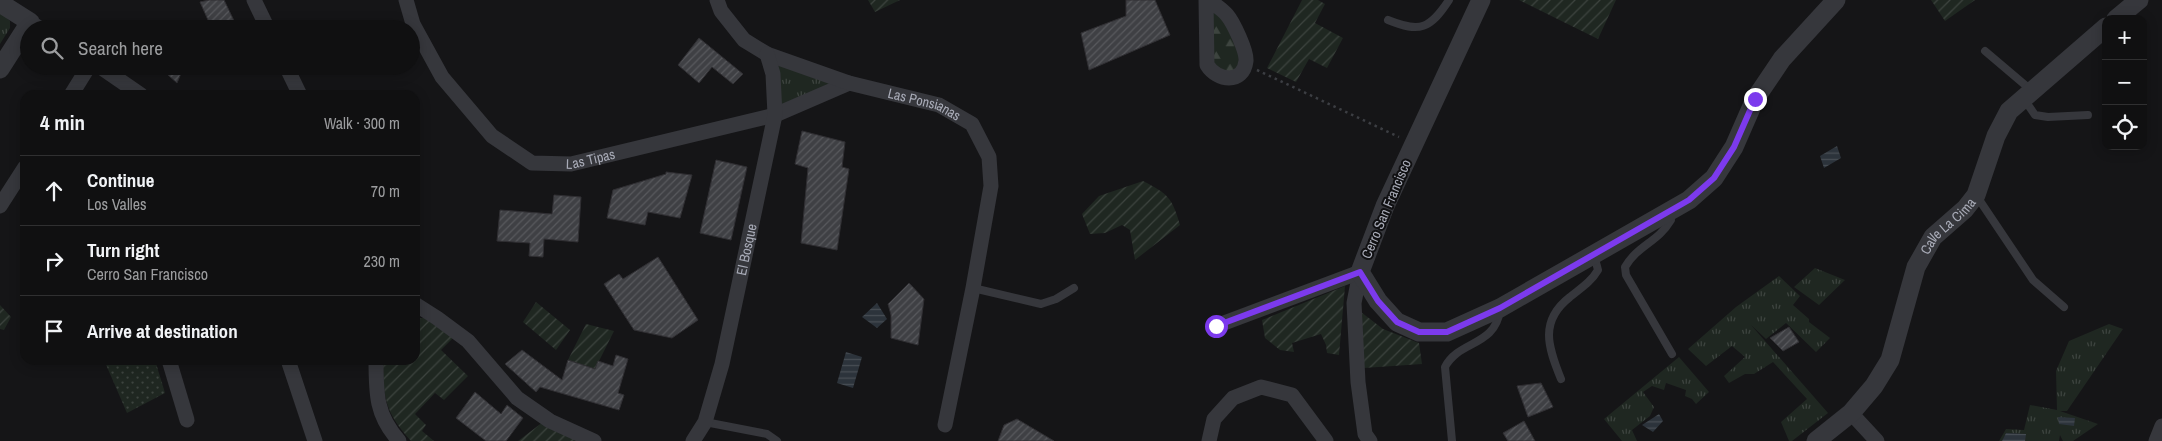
<!DOCTYPE html>
<html lang="en">
<head>
<meta charset="utf-8">
<style>
  body { margin:0; font-family:"Archivo Narrow",sans-serif; background:#1e1e1f; color:#f1f3f6 }
  .controls { position:absolute; right:15px; top:15px; display:grid; overflow:hidden; border-radius:10px; box-shadow:0 2px 12px #0003 }
  .controls button { width:45px; height:45px; display:grid; place-items:center; padding:0; border:0; border-bottom:1px solid #303031; background:#101011; color:#f1f3f6; font:25px sans-serif }
  .stop { position:absolute; width:15px; height:15px; margin:-11px; border:4px solid #7c3aed; border-radius:50%; background:#fff }
  .stop.end { background:#7c3aed; border-color:#fff; box-shadow:0 1px 5px #0008 }
  .list { margin:0; padding:0; list-style:none }
  h2 { display:flex; justify-content:space-between; align-items:center; height:65px; margin:0; padding:0 20px; font-size:21px }
  h2 small { font-size:16px; font-weight:400; color:#9c9d9f }
  .list li { display:grid; grid-template-columns:32px 1fr auto; gap:15px; align-items:center; box-sizing:border-box; height:70px; padding:0 20px; border-top:1px solid #303031 }
  .list b { display:block; font-size:19px; white-space:nowrap }
  .list p { margin:0; font-size:16px; white-space:nowrap; color:#9c9d9f }
  .list em { font-size:16px; font-style:normal; color:#9c9d9f }
  .icon { flex:none; width:28px; height:28px; fill:none; stroke:currentColor; stroke-width:2; stroke-linecap:round; stroke-linejoin:round }
  .map { position:relative; flex:none; width:2162px; height:441px; overflow:hidden }
  .search { position:absolute; background:#101011; box-shadow:0 2px 12px #0003; left:20px; top:20px; width:400px; height:55px; display:flex; align-items:center; gap:12px; box-sizing:border-box; padding:0 18px; border-radius:28px; color:#9c9d9f; font-size:19px }
  .panel { position:absolute; background:#101011; box-shadow:0 2px 12px #0003; left:20px; top:90px; width:400px; height:275px; border-radius:15px }
  .map>svg:first-child { display:block }
</style>
</head>
<body>
<div class="map">
<svg width="2162" height="441" viewBox="0 0 2162 441">
  <defs>
    <pattern id="grass-tufts" width="24" height="20" patternUnits="userSpaceOnUse" patternTransform="scale(1.25)"><rect width="24" height="20" fill="#1f2721"/><path d="M3 7l-1-3M5 7V3M7 7l1-3M15 17l-1-3M17 17v-4M19 17l1-3" fill="none" stroke="#3d443f"/></pattern>
    <pattern id="forest-firs" width="22" height="20" patternUnits="userSpaceOnUse" patternTransform="scale(1.25)"><rect width="22" height="20" fill="#1f2721"/><path d="M5 1l3.5 6h-7zM16 11l3.5 6h-7z" fill="#3d443f"/></pattern>
    <pattern id="park-dots" width="8" height="8" patternUnits="userSpaceOnUse" patternTransform="scale(1.25)"><rect width="8" height="8" fill="#1f2721"/><path d="M2 2h.1M6 6h.1" fill="none" stroke="#3d443f" stroke-width="1.8" stroke-linecap="round"/></pattern>
    <pattern id="garden-furrows" width="10" height="10" patternUnits="userSpaceOnUse" patternTransform="scale(1.25)"><rect width="10" height="10" fill="#1f2721"/><path d="M-1 1l2-2M0 10L10 0M9 11l2-2" fill="none" stroke="#3d443f"/></pattern>
    <pattern id="water-rules" width="6" height="5" patternUnits="userSpaceOnUse" patternTransform="scale(1.25)"><rect width="6" height="5" fill="#2c333b"/><path d="M0 2.5h6" fill="none" stroke="#484e55"/></pattern>
    <pattern id="building-hatch" width="6" height="6" patternUnits="userSpaceOnUse" patternTransform="scale(1.25)"><rect width="6" height="6" fill="#3f4044"/><path d="M-1 1l2-2M0 6l6-6M5 7l2-2" fill="none" stroke="#58595d"/></pattern>
  </defs>
  <rect width="100%" height="100%" fill="#151517"/>
  <path fill="url(#grass-tufts)" d="M0,11L10,21V28L0,44Z
    M767,54L849,83L775,115Z
    M1815,268L1845,280L1819,305L1794,287Z
    M1779,276L1800,296L1793,305L1809,319V322L1830,338L1816,352L1786,323L1766,339L1751,325L1828,413L1792,441H1789L1781,422L1807,399L1773,362L1754,374H1745L1729,383L1724,376L1745,357L1732,346L1706,366L1688,349L1736,307Z
    M2109,324L2123,329L2067,411H2060L2098,424L2073,441H2063L2060,435L2059,441H2025V434L2006,433L2002,441H1999L2006,429L2024,430L2030,405L2057,410L2056,371L2069,341Z
    M1679,357L1709,392L1696,404L1692,399L1685,396L1686,390L1666,383L1664,390L1652,386L1643,392L1654,407L1650,416L1632,430L1637,441H1622L1604,419Z"/>
  <path fill="url(#forest-firs)" d="M1209,0L1228,15L1243,70L1212,73Z"/>
  <path fill="url(#park-dots)" d="M104,360H155L165,393L127,413Z"/>
  <path fill="url(#garden-furrows)" d="M868,0H900L875,12Z
    M1302,0H1318L1325,4L1315,23L1343,38L1327,68L1309,59L1296,82L1267,68Z
    M1519,0H1616L1598,39Z
    M1931,0H1975L1945,21Z
    M1143,181C1168,194 1172,197 1180,225L1135,260L1130,230L1122,225L1105,233L1090,234L1082,214L1099,196Z
    M1345,286L1339,355L1327,353L1326,345L1321,334L1292,343L1294,352L1280,350L1265,338L1262,320Z
    M536,302L570,330L556,350L523,322Z
    M0,305L11,317L4,330L0,329Z
    M1361,312L1383,329L1419,343L1422,364L1364,368Z
    M415,318H429L455,336L441,350L468,376L444,400L435,393L415,414L426,425L422,431L434,441H411C385,412 383,398 383,360H415Z
    M586,324L614,331L595,369L568,360Z
    M543,422L582,441H518Z"/>
  <path fill="url(#water-rules)" d="M1837,146L1841,158L1824,168L1820,156Z
    M877,303L887,319L877,328L862,317Z
    M846,352L862,357L853,388L837,383Z
    M1659,414L1663,421L1653,432L1642,425Z
    M2058,417L2075,418L2074,426L2059,424Z
    M2006,433L2026,434L2025,441H2002Z"/>
  <path fill="url(#building-hatch)" stroke="#302f33" d="M209,0H224L238,29H212L200,2Z
    M1126,0H1155L1170,35L1089,70L1081,33L1126,16Z
    M699,38L743,74L733,84L712,67L699,83L678,65Z
    M158,66H184L177,83Z
    M802,131L845,142L842,167L849,169L837,250L801,243L808,168L795,164Z
    M716,160L747,167L731,240L700,233Z
    M666,172L692,175L680,218L648,212L645,225L607,218L613,190L666,174Z
    M554,195L581,197L578,242L544,239L543,257L529,256L530,243L497,241L500,210L552,214Z
    M658,257L698,320L672,338L634,330L604,284L619,274L623,279Z
    M909,283L924,299L918,345L891,338V315L888,304Z
    M1789,327L1799,342L1783,351L1770,338Z
    M522,350L562,380L568,360L595,369L598,361L613,366L616,355L628,359L618,393L624,395L619,410L540,387L536,392L505,364Z
    M1541,383L1553,407L1528,417L1517,386Z
    M475,392L501,414L507,405L523,418L506,441H486L456,418Z
    M1017,419L1054,441H998L1004,425Z
    M1524,421L1535,441H1508L1503,433Z"/>
  <g fill="none" stroke-linecap="round" stroke-linejoin="round">
    <path stroke="#3c3e43" stroke-width="2.5" stroke-dasharray="2.5 4" stroke-linecap="butt" d="M1257,70L1399,137"/>
    <path stroke="#36373c" stroke-width="8" d="M1388,20C1420,33 1430,29 1449,0
      M1985,51L2031,90
      M2024,99L2035,115L2048,117L2088,115
      M1976,195L2033,280L2064,307
      M1669,212L1671,220C1658,242 1638,245 1625,267L1626,275L1672,354
      M973,288L1041,304L1056,299L1074,288
      M1561,379C1548,347 1539,321 1570,297C1581,288 1591,282 1598,270L1594,255
      M705,422L767,434L777,441
      M1452,441L1445,367C1459,340 1495,347 1500,310"/>
    <g stroke="#36373c" stroke-width="15">
      <path d="M254,0L268,29"/>
      <path id="s1" d="M406,0L413,24L442,77L492,136L532,163L571,164L775,115L849,83"/>
      <path id="s2" d="M717,0L721,11L744,40L767,54L849,83L939,105L972,124L989,157L991,186L973,288L945,425"/>
      <path d="M1206,0L1207,65C1217,81 1243,85 1246,61C1247,51 1233,22 1227,15C1222,9 1215,5 1209,0"/>
      <path d="M30,22L41,29"/>
      <path d="M99,66L141,95"/>
      <path d="M286,66L300,95"/>
      <path d="M71,95L89,66"/>
      <path d="M0,206L25,167"/>
      <path d="M1360,272L1354,303L1358,382L1365,434L1370,441"/>
      <path d="M415,304L437,318L468,341L517,398L550,421L594,441"/>
      <path d="M1216,326L1360,272"/>
      <path d="M169,360L187,420"/>
      <path d="M288,360L315,441"/>
      <path d="M376,360C376,394 376,415 399,441"/>
      <path d="M1851,413L1877,441"/>
      <path id="s3" d="M693,441L705,422L722,364L775,115L773,74L767,54"/>
      <path d="M1209,441L1214,419L1233,398L1261,387L1292,395L1326,441"/>
      <path d="M2156,441L2162,426"/>
    </g>
    <g stroke="#36373c" stroke-width="19">
      <path d="M1481,0L1385,206L1360,272L1378,301L1397,322L1419,332H1447L1500,308L1689,200L1714,178L1734,147L1755,99L1782,59L1836,0"/>
      <path d="M0,3L30,22L0,69"/>
      <path d="M2116,19L2139,0"/>
      <path id="s4" d="M1816,441L1851,413L1874,386L1890,360L1916,267L1933,237L1965,209L1976,195L1996,136L2009,111L2106,27"/>
    </g>
  </g>
  <g fill="none" stroke-linecap="round" stroke-linejoin="round">
    <path stroke="#7c3aed" stroke-width="6" d="M1216,326L1360,272L1378,301L1397,322L1419,332H1447L1500,308L1689,200L1714,178L1734,147L1755,99"/>
  </g>
  <g text-anchor="middle" dominant-baseline="central" stroke-width="4" stroke-linejoin="round" paint-order="stroke">
    <g font-size="14" fill="#a8abb7" stroke="#101012">
      <text stroke="none"><textPath href="#s2" startOffset="241">Las Ponsianas</textPath></text>
      <text stroke="none"><textPath href="#s1" startOffset="270">Las Tipas</textPath></text>
      <text transform="translate(1386 209) rotate(-67)">Cerro San Francisco</text>
      <text stroke="none"><textPath href="#s4" startOffset="260">Calle La Cima</textPath></text>
      <text stroke="none"><textPath href="#s3" startOffset="200">El Bosque</textPath></text>
    </g>
  </g>
</svg>
<div class="controls">
<button>+</button>
<button>−</button>
<button><svg class="icon" aria-label="locate" viewBox="0 0 24 24"><circle cx="12" cy="12" r="6"/><path d="M12 2v4M12 18v4M2 12h4M18 12h4"/></svg></button>
</div>
<div class="stop" style="left:1216px;top:326px"></div>
<div class="stop end" style="left:1755px;top:99px"></div>
<div class="search"><svg class="icon" aria-label="search" viewBox="0 0 24 24"><circle cx="10" cy="10" r="6"/><path d="M15 15l6 6"/></svg>Search here</div>
<section class="panel">
<h2>4 min<small>Walk · 300 m</small></h2>
<ul class="list">
<li><svg class="icon" aria-label="ahead" viewBox="0 0 24 24"><path d="M12 20V5M6 11l6-6 6 6"/></svg><div><b>Continue</b><p>Los Valles</p></div><em>70 m</em></li>
<li><svg class="icon" aria-label="right" viewBox="0 0 24 24"><path d="M7 20v-9h11M14 6l5 5-5 5"/></svg><div><b>Turn right</b><p>Cerro San Francisco</p></div><em>230 m</em></li>
<li><svg class="icon" aria-label="arrive" viewBox="0 0 24 24"><path d="M6 21V4h12l-3 4 3 4H6"/></svg><div><b>Arrive at destination</b></div></li>
</ul>
</section>
</div>
</body>
</html>
